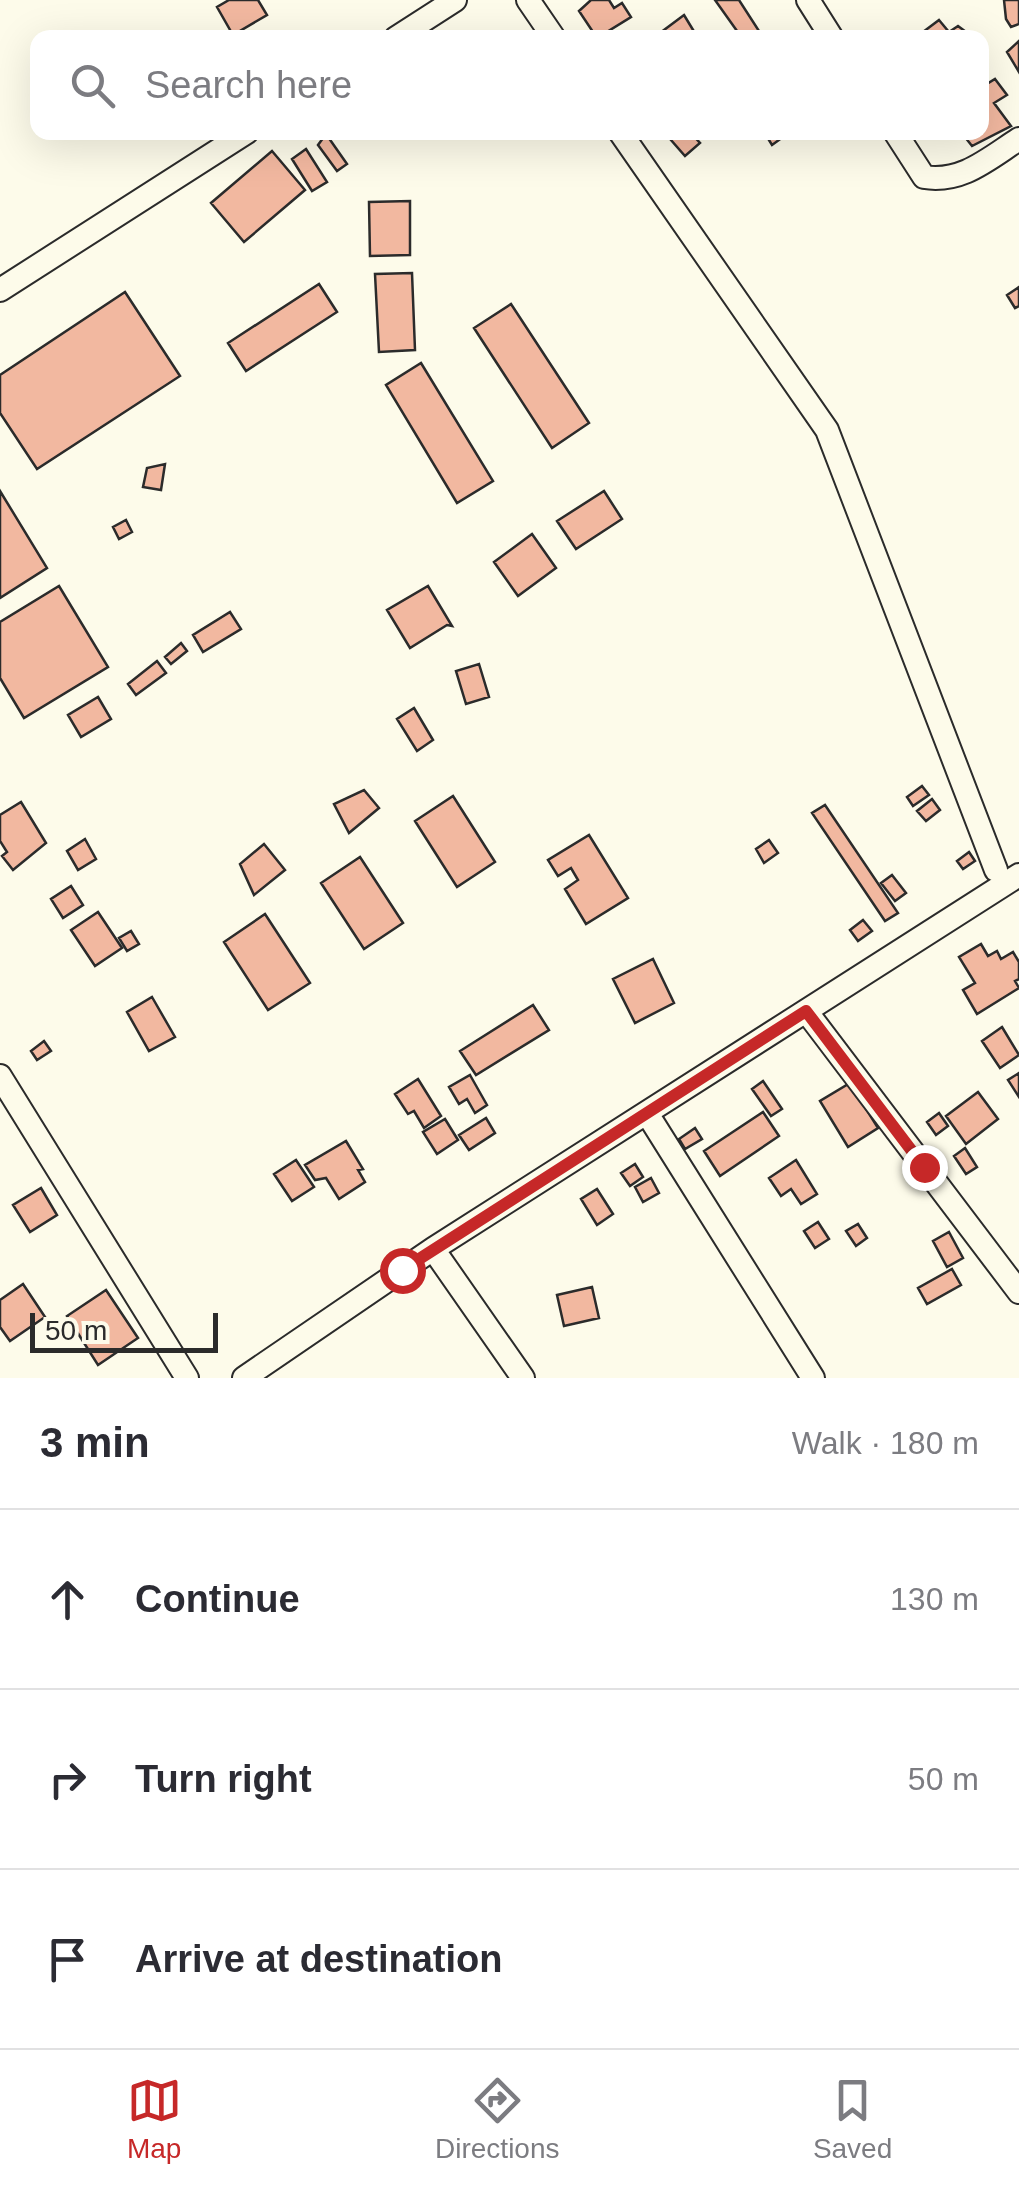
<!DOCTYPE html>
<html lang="en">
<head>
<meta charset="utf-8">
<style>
  body { margin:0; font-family:Arial,sans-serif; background:#f2f2f3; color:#2b2b33 }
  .scale { position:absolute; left:30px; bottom:25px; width:188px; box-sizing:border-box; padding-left:10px; border:5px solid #2b2b2b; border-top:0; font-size:28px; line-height:35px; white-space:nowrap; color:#2b2b2b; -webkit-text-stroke:8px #fdfbea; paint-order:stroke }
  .stop { position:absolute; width:30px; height:30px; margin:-22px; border:8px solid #c62828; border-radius:50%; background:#fff }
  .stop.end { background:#c62828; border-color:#fff; box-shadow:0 2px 10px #0008 }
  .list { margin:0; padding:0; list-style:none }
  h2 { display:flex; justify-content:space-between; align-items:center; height:130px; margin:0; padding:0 40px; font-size:42px }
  h2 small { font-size:32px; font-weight:400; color:#7c7c81 }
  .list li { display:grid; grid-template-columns:65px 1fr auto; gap:30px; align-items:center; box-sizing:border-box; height:180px; padding:0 40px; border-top:2px solid #e1e1e2 }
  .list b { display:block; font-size:38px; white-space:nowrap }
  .list em { font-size:32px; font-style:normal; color:#7c7c81 }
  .icon { flex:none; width:55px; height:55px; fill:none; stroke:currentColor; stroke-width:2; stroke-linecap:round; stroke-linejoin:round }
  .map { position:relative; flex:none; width:1019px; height:1378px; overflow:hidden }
  .search { position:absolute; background:#fff; box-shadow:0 10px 40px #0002; left:30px; right:30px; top:30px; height:110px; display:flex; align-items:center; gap:25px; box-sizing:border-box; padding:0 35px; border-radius:20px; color:#7c7c81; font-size:38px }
  .sheet { height:670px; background:#fff }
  nav { display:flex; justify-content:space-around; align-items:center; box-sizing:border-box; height:140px; border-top:2px solid #e1e1e2; background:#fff; font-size:28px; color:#7c7c81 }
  nav a { display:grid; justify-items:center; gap:5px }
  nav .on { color:#c62828 }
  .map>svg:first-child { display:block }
</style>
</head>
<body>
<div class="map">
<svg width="1019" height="1378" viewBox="0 0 1019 1378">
  <rect width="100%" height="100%" fill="#fdfbea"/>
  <path fill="#f2b8a0" stroke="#2b2b2b" stroke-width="2.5" d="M229,0H258L267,15L233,35L217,7Z
    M591,0H609L614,8L622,3L631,17L597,38L579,11Z
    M715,0H739L759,31L751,38H742Z
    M1004,0H1019V24L1011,27L1006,19Z
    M684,15L698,38H662L660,33Z
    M939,20L949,32L958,26L970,35L965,38H915Z
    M1019,41V72L1007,52Z
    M995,79L1007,95L994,103L1011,126L972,146L961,132H982V87Z
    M664,132H690L700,143L685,156Z
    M764,132H790L772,145Z
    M326,134L347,164L337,171L318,145Z
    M306,149L327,182L312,191L292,159Z
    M272,151L305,190L244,242L211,203Z
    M410,201V255L370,256L369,202Z
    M412,273L415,350L379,352L375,274Z
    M319,284L337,312L246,371L228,343Z
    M1019,287V306L1015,308L1007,295Z
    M125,292L180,376L37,469L0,413V375Z
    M511,304L589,423L552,448L474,328Z
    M421,363L493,481L457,503L386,385Z
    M165,464L161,490L143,487L147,468Z
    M0,491L47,568L0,598Z
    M604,491L622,519L576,549L557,521Z
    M126,520L132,532L119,539L113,527Z
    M532,534L556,568L518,596L494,562Z
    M59,586L108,667L24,718L0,678V622Z
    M428,586L452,626L447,625L410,648L387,610Z
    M230,612L241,629L203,652L193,635Z
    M181,643L187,651L171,664L165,657Z
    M157,661L166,673L136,695L128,684Z
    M479,664L489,697L466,704L456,671Z
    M98,697L111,719L81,737L68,715Z
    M414,708L433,740L417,751L397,719Z
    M922,786L929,795L913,806L907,797Z
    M364,790L379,808L349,833L334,804Z
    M453,796L495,862L457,887L415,821Z
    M932,799L940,810L926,821L917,811Z
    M21,802L46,843L13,870L2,856L7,852L0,841V815Z
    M825,805L898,913L885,921L812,813Z
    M589,835L628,898L586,924L565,889L578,880L571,868L558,876L548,860Z
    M85,839L96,859L78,870L67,851Z
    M769,840L778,853L764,863L756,849Z
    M264,844L285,870L254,895L240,864Z
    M969,852L975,861L963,869L957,861Z
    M360,857L403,923L364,949L321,883Z
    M892,875L906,893L895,901L881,883Z
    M71,886L83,905L63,918L51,899Z
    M98,912L122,948L95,966L71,930Z
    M265,914L310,983L268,1010L224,942Z
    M863,920L872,931L858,941L850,930Z
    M131,931L139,944L127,951L119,938Z
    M981,944L988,956L997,951L1001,959L1013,952L1019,962V979L1015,981L1019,988L977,1014L963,990L975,983L959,957Z
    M653,959L674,1003L635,1023L613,979Z
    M152,997L175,1037L149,1051L127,1012Z
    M533,1005L549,1030L476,1075L460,1051Z
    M1002,1027L1019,1055L1000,1068L982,1041Z
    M44,1041L51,1051L37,1060L31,1051Z
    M1019,1073V1097L1008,1080Z
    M470,1075L487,1105L475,1113L467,1099L459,1104L449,1087Z
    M418,1079L441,1116L424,1128L414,1111L408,1114L395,1094Z
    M763,1081L782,1109L771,1116L752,1089Z
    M850,1083L878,1128L848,1147L820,1101Z
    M978,1092L998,1119L966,1144L946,1116Z
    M763,1112L779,1136L720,1176L704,1151Z
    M939,1113L948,1126L936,1135L927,1122Z
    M486,1118L495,1133L469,1150L459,1135Z
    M445,1119L458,1140L437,1154L423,1132Z
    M695,1128L702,1139L685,1149L679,1139Z
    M346,1141L363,1169L358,1170L365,1182L339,1199L326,1178L315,1180L305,1165Z
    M965,1148L977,1167L966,1174L954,1156Z
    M296,1160L314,1187L292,1201L274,1174Z
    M796,1160L817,1194L801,1204L791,1189L781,1196L769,1178Z
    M635,1164L643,1177L630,1186L621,1173Z
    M651,1178L659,1193L643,1202L635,1187Z
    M41,1188L57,1215L30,1232L13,1205Z
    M597,1189L613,1214L597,1225L581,1199Z
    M818,1222L829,1239L815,1248L804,1231Z
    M858,1224L867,1238L856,1246L846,1231Z
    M949,1232L963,1258L947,1267L933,1241Z
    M952,1269L961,1285L927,1304L918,1288Z
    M23,1284L45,1317L10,1341L0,1327V1300Z
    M592,1287L599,1318L564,1326L557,1295Z
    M106,1290L138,1338L98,1365L67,1316Z"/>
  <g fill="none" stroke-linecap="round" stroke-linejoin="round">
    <defs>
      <path id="minor" d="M528,0L554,38
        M808,0L832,38
        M396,38L455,0
        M620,132L827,430L996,870
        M895,132L924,177C962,183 988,159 1019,139
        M0,290L247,132
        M806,1011L1019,1292
        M0,1076L187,1378
        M648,1115L813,1378
        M433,1249L523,1378
        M244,1378L433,1249L1019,875"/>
    </defs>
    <use href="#minor" stroke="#2b2b2b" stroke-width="26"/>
    <use href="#minor" stroke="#fdfbea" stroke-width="22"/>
  </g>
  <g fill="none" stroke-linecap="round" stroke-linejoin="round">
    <path stroke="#c62828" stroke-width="12" d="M402,1270L806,1011L924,1167"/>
  </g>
</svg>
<div class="scale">50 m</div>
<div class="stop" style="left:402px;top:1270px"></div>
<div class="stop end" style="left:924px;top:1167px"></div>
<div class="search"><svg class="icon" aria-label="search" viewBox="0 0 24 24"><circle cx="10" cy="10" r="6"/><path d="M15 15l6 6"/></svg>Search here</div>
</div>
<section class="sheet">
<h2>3 min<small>Walk · 180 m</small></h2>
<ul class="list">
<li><svg class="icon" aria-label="ahead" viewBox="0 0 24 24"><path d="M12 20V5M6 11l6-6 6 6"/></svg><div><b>Continue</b></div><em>130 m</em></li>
<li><svg class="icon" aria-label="right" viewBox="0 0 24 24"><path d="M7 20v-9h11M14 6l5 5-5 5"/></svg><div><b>Turn right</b></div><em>50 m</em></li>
<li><svg class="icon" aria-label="arrive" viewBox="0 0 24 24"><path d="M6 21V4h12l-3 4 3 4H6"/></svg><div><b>Arrive at destination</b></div></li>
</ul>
</section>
<nav>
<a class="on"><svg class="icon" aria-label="map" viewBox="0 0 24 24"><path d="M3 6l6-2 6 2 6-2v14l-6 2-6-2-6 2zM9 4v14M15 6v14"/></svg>Map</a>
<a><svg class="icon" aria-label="directions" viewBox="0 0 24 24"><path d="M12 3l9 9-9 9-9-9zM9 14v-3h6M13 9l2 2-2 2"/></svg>Directions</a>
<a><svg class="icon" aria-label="saved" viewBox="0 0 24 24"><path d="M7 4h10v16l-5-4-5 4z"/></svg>Saved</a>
</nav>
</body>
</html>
